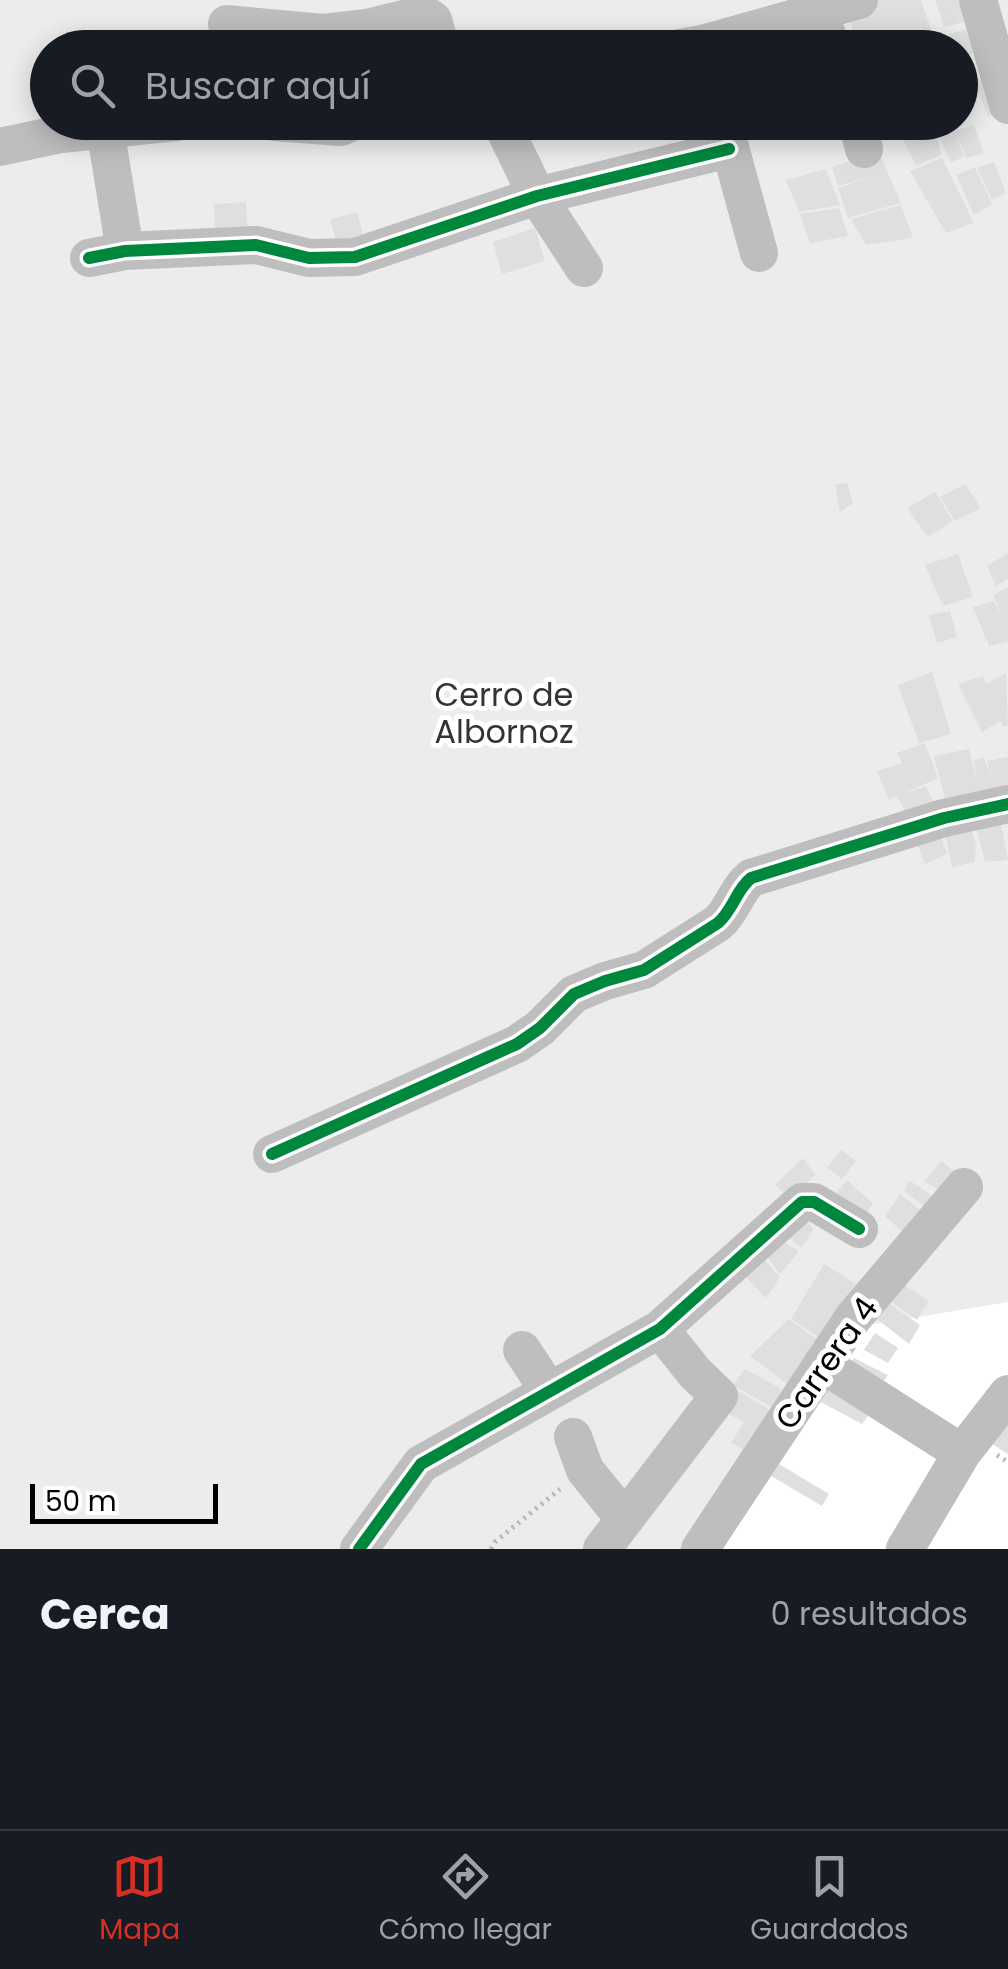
<!DOCTYPE html>
<html lang="es">
<head>
<meta charset="utf-8">
<style>
  body { margin:0; font-family:Poppins,sans-serif; background:#20242c; color:#f1f3f6 }
  .scale { position:absolute; left:30px; bottom:25px; width:188px; box-sizing:border-box; padding-left:10px; border:5px solid #000; border-top:0; font-size:28px; line-height:35px; white-space:nowrap; color:#000; -webkit-text-stroke:8px #fff; paint-order:stroke }
  .list { margin:0; padding:0; list-style:none }
  h2 { display:flex; justify-content:space-between; align-items:center; height:130px; margin:0; padding:0 40px; font-size:42px }
  h2 small { font-size:32px; font-weight:400; color:#9ea1a6 }
  .icon { flex:none; width:55px; height:55px; fill:none; stroke:currentColor; stroke-width:2; stroke-linecap:round; stroke-linejoin:round }
  .map { position:relative; flex:none; width:1008px; height:1549px; overflow:hidden }
  .search { position:absolute; background:#171b24; box-shadow:0 5px 25px #0003; left:30px; right:30px; top:30px; height:110px; display:flex; align-items:center; gap:25px; box-sizing:border-box; padding:0 35px; border-radius:55px; color:#9ea1a6; font-size:38px }
  .sheet { height:280px; background:#171b24 }
  nav { display:flex; justify-content:space-around; align-items:center; box-sizing:border-box; height:140px; border-top:2px solid #363941; background:#171b24; font-size:28px; color:#9ea1a6 }
  nav a { display:grid; justify-items:center; gap:5px }
  nav .on { color:#d93025 }
  .map>svg:first-child { display:block }
</style>
</head>
<body>
<div class="map">
<svg width="1008" height="1549" viewBox="0 0 1008 1549">
  <rect width="100%" height="100%" fill="#fff"/>
  <path fill="#ececec" fill-rule="evenodd" d="M0,0H1008V1302L840,1330L692,1549H0ZM48,48H960V122H48Z"/>
  <path fill="#dfdfdf" d="M873,0H921L936,43L924,48H858L846,7Z
    M935,0H965L972,20L944,27Z
    M814,18L825,48H795L789,26Z
    M974,27L985,48L960,59V48H955L949,34Z
    M988,76L1004,112L988,116L974,80Z
    M539,122H569V123L543,133Z
    M816,122H844V137L816,140Z
    M895,122H935L941,155L916,166Z
    M974,125L984,154L966,158L957,134L964,157L951,162L939,136Z
    M879,152L901,203L848,218L838,188L871,177L838,186L832,167Z
    M942,158L974,223L946,233L910,171Z
    M994,162L1006,193L992,200L977,168Z
    M975,167L992,204L974,215L956,175Z
    M826,169L840,205L799,212L786,180Z
    M246,202L248,244L216,245L214,204Z
    M901,205L913,238L866,245L851,219Z
    M839,208L848,236L810,243L800,214Z
    M357,212L367,249L340,256L330,219Z
    M535,228L545,261L502,274L493,242Z
    M847,483L853,503L840,512L835,484Z
    M965,484L981,508L955,521L940,497Z
    M935,492L953,521L928,537L907,508Z
    M1008,553V579L996,586L987,566Z
    M958,554L973,597L943,606L925,565Z
    M1008,587V642L989,646L973,607L994,601L1004,620L993,595Z
    M950,611L957,637L937,643L929,615Z
    M932,672L951,734L919,743L898,685Z
    M1006,673L1008,725L1003,727L1001,721L982,732L958,684L983,676L986,684Z
    M925,743L938,778L903,794L926,786L938,811L912,824L897,796L889,800L877,771L902,763L897,753Z
    M969,749L977,783L974,761L983,757L992,777L987,761L1008,757V798L947,806L934,756Z
    M1001,824L1008,860L985,862L976,826Z
    M970,826L976,844L975,862L952,867L944,828Z
    M939,831L947,854L925,864L916,841Z
    M841,1150L856,1161L842,1179L827,1168Z
    M803,1158L815,1175L790,1199L775,1185Z
    M941,1161L958,1174L942,1191L924,1182Z
    M847,1180L873,1204L859,1222L832,1199Z
    M909,1180L938,1200L931,1211L904,1191Z
    M900,1194L929,1217L911,1240L885,1216Z
    M802,1218L814,1229L801,1248L786,1235Z
    M782,1241L799,1251L780,1274L766,1255Z
    M758,1253L780,1277L766,1298L740,1271Z
    M824,1264L860,1286L824,1341L791,1319Z
    M898,1281L929,1301L917,1320L886,1298Z
    M885,1301L920,1325L909,1344L873,1316Z
    M789,1319L821,1342L790,1386L750,1356Z
    M875,1333L898,1348L888,1363L864,1350Z
    M854,1358L888,1375L878,1390L844,1373Z
    M745,1369L782,1389L773,1408L733,1385Z
    M832,1380L873,1409L862,1424L817,1400Z
    M731,1387L776,1413L752,1454L731,1443L744,1422L719,1409Z
    M1008,1423V1454L992,1444Z
    M779,1464L829,1494L822,1506L771,1476Z"/>
  <g fill="none" stroke-linecap="round" stroke-linejoin="round">
    <path stroke="#b9b9b9" stroke-width="5" stroke-dasharray="2.5 5" stroke-linecap="butt" d="M997,1455L1008,1462
      M491,1549L495,1542L560,1489"/>
    <path stroke="#bebebe" stroke-width="38" d="M978,0L1008,105
      M818,11L832,48
      M227,24L323,33L367,28L424,14L433,20L441,48
      M679,48L702,44L859,0
      M274,122L341,127L352,122
      M501,122L537,196L584,268
      M723,122L759,253
      M857,122L864,149
      M105,128L125,251
      M0,147L61,134L177,122
      M89,258L125,251L256,245L309,258L355,257L537,196L729,149
      M272,1154L517,1044L540,1028L574,994L605,981L644,970L718,923C733,910 736,890 751,878L944,818L1008,804
      M522,1350L549,1391
      M822,1364L962,1453
      M573,1437L585,1470L623,1517
      M359,1549L421,1464L660,1329L802,1202H814L859,1229
      M602,1549L719,1396L695,1373L660,1329
      M700,1549L853,1318L964,1187
      M905,1549L962,1453L1008,1394"/>
    <defs>
      <path id="cycleway" d="M89,258L125,251L256,245L309,258L355,257L537,196L729,149
        M272,1154L517,1044L540,1028L574,994L605,981L644,970L718,923C733,910 736,890 751,878L944,818L1008,804
        M359,1549L421,1464L660,1329L802,1202H814L859,1229"/>
    </defs>
    <use href="#cycleway" stroke="#fff" stroke-width="19"/>
    <use href="#cycleway" stroke="#00873e" stroke-width="12"/>
  </g>
  <g text-anchor="middle" dominant-baseline="central" stroke-width="10" stroke-linejoin="round" paint-order="stroke">
    <g font-size="32" fill="#333" stroke="#fff">
      <text x="504" y="694">Cerro de<tspan x="504" dy="37">Albornoz</tspan></text>
    </g>
    <g font-size="32" fill="#000" stroke="#fff">
      <text transform="translate(826 1363) rotate(-55)">Carrera 4</text>
    </g>
  </g>
</svg>
<div class="scale">50 m</div>
<div class="search"><svg class="icon" aria-label="search" viewBox="0 0 24 24"><circle cx="10" cy="10" r="6"/><path d="M15 15l6 6"/></svg>Buscar aquí</div>
</div>
<section class="sheet">
<h2>Cerca<small>0 resultados</small></h2>
<ul class="list">
</ul>
</section>
<nav>
<a class="on"><svg class="icon" aria-label="map" viewBox="0 0 24 24"><path d="M3 6l6-2 6 2 6-2v14l-6 2-6-2-6 2zM9 4v14M15 6v14"/></svg>Mapa</a>
<a><svg class="icon" aria-label="directions" viewBox="0 0 24 24"><path d="M12 3l9 9-9 9-9-9zM9 14v-3h6M13 9l2 2-2 2"/></svg>Cómo llegar</a>
<a><svg class="icon" aria-label="saved" viewBox="0 0 24 24"><path d="M7 4h10v16l-5-4-5 4z"/></svg>Guardados</a>
</nav>
</body>
</html>
